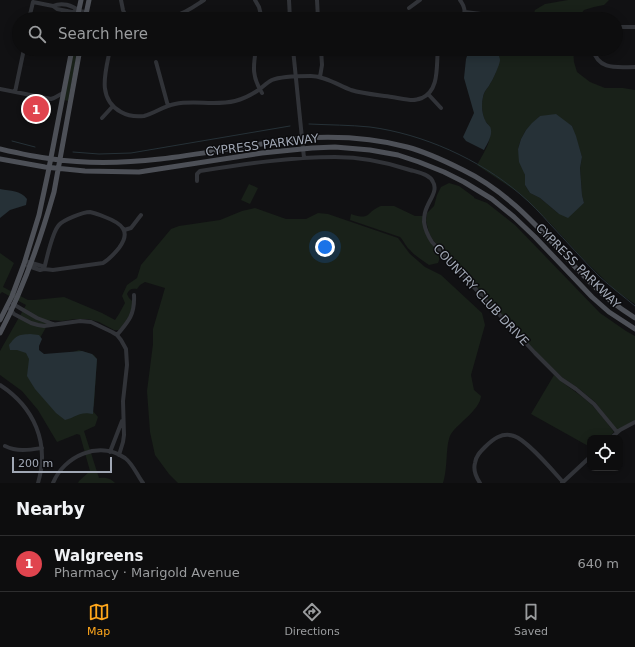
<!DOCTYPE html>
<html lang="en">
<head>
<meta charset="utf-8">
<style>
  body { margin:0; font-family:"DejaVu Sans",sans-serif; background:#1b1b1c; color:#f1f3f6 }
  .controls { position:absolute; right:12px; bottom:12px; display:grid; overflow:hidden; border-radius:8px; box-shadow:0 2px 10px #0003 }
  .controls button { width:36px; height:36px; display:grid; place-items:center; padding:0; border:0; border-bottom:1px solid #2d2d2e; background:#0d0d0e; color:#f1f3f6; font:20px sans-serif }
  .scale { position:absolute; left:12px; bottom:10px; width:100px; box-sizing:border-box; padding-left:4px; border:2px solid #a1a8b5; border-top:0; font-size:11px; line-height:14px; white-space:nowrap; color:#a1a8b5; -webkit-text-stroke:3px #0c0c0e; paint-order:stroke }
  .you { position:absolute; left:325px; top:247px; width:14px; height:14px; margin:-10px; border:3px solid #fff; border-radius:50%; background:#1a73e8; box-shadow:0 0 0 6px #1a73e833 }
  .badge { display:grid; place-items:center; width:26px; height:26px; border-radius:50%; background:#ffa71c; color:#fff; font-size:13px; font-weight:700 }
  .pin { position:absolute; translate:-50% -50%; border:2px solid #fff; box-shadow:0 1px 4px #0006 }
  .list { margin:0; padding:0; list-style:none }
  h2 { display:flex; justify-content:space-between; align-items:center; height:52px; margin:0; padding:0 16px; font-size:17px }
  h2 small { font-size:13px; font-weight:400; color:#9a9c9e }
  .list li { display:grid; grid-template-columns:26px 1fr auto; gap:12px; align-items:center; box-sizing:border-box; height:56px; padding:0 16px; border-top:1px solid #2d2d2e }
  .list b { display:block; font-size:15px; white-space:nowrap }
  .list p { margin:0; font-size:13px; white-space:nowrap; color:#9a9c9e }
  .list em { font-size:13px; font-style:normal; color:#9a9c9e }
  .icon { flex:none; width:22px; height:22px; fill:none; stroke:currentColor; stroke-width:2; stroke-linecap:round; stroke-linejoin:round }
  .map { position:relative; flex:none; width:635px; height:483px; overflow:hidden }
  .search { position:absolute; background:#0d0d0e; box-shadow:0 2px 10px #0003; left:12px; right:12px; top:12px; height:44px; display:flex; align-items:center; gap:10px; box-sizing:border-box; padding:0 14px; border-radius:22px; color:#9a9c9e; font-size:15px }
  .sheet { height:108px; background:#0d0d0e }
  nav { display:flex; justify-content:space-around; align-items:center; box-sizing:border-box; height:56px; border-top:1px solid #2d2d2e; background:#0d0d0e; font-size:11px; color:#9a9c9e }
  nav a { display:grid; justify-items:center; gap:2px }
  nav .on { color:#ffa71c }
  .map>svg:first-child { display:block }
</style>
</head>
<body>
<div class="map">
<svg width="635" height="483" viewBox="0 0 635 483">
  <rect width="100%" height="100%" fill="#111113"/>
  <path fill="#192119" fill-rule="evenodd" d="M568,0H609L604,5L594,7L584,10L577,19H532L535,10L545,4Z
    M73,49H78L68,101L64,100Z
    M516,49H573L574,62L577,72L590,82L605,88H623L635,90V304L616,291L584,260L552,225L519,193L477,165C482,156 493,140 490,128C490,126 487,123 485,121C482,114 481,104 483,97C484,91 488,88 490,84C495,75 500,64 499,55L507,54ZM540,116L567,123L572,126L582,157L580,168L582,195L584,203L578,208L559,214L540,198L530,193L525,185V175L518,149L521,139L526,130Z
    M449,183L459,186L474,197V198L487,203L515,225L600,313L626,331L635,336V420L617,430L595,402L578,388L563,378L535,351L433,240L429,233L426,221L427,213L434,206L437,195L441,187Z
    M249,184L258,188L250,204L241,200Z
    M381,206H394L415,216H423C421,232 431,243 441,255L438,263L429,265C422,260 415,256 410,250C406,247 404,241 400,237L350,220L351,214C372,221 365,212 381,206Z
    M255,208L286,219H306L318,213L328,214L398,238L410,254L425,267L441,275L482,313L485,325L471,375L474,390L481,396C480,410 458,423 451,434C449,437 449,440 448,443C446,456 447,470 443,483H178L169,474L155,455L150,432L147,391L153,344V329L165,288L145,282L140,285L137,289C132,288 129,289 127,294L129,298L133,302C132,313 126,322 119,330H114L99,322L88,319H75L62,321L50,320L39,340L36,349L42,354L52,355L68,354L79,350L94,355L97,359L94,405L92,410L98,417L95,426L84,431L99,478C105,477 111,478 115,483H78L79,481L90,471L80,435L77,434L57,442L38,410L22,391L0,375V351L26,305L2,292L0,294V253L14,263L3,287L28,300H34L64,297L102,313L115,320L119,314L125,303L122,296L127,285L137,278L141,265L171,229L179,226L220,220L242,211Z
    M554,375C566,386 580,394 592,405C600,413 607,423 614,432L608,438H590V447L531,414Z"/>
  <path fill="#263137" d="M472,49C483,49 489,48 498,54C499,55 500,59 500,60C500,64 493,80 490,84C488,88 484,91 483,97C481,105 482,115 486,122C488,125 491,126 491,130C492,137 487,144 484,150L466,141L463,137L474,113L464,78L466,59L468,53Z
    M556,114L572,126L576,136L582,157L580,168L582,195L584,203L568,218L559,214L540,198L530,193L525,185V175L519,162L518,149L521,139L526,130L532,123L540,116Z
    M0,189C11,191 20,190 27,199L26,205L10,210L0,218Z
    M30,334L39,335L42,339L39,346V350L44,354L82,351L92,354L97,359L93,414C79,411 77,417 65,420L56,413L35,389L30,381L27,376L29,359L26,353L17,350H10L9,345C17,335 17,335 30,334Z"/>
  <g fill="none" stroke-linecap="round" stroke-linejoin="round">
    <path stroke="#263137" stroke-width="1" d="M309,124C329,125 350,125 370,127C423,134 479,159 520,194C531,203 541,214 550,224C567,242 583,260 600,277C611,287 623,296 635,306
      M12,141L35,147
      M73,152L99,154L131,153L290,126"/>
    <path stroke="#313338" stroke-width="4" d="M121,0L123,10L127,19
      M255,0L259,7L262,19
      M289,0L290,19
      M317,0L318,19
      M460,0C465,7 466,12 462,19
      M53,6C62,2 72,5 79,11
      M409,8L420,0
      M465,12L481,14L495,19
      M29,19L33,2L53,6L57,9L72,12L79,11L86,12
      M129,19C144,12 161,18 176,15C186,13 196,5 204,0
      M616,27H635
      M110,49C106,71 96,98 121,112C128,116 136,117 144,116C155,113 164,106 175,104C195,100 215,106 235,101C243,99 251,95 257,91C262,88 266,83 272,80C281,76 301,76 311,76C325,76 338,85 351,90C364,94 379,95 392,97C399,98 406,100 413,100C416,100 419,99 422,98C440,90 436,65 438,49
      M256,49C253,67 252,77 262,93
      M293,49L304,158
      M384,49L392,51
      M593,49C598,71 618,67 635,67
      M204,54L210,49
      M156,62L168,106
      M320,77L322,65L321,49
      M0,89L51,99L54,98L63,93
      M15,92L24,49
      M428,94L441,108
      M102,118L113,106
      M197,181V174L200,171C245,164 290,157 335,157C360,157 386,162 410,170C417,172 430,174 433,182C438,190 430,199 427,207C425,211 424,218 424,222C425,229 428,236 432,242L535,353L561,379L576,389L594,404L617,432
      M124,230L131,228L141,215
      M25,261L42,266L44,269
      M28,266L40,270L44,269L53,270L103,263C110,259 114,254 119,248C132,231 121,223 105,217C100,215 95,213 90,212C83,212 63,220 59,225C52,232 47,258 44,269
      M13,304L37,318L53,324
      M10,309L14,314L31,323L38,325L44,326L80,321L91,322L112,332L117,335L121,340L126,349L127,365L123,401L124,435L123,442L119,455
      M117,335C129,321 135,314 134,295
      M0,385C34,407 50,443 38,483
      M611,438L620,430L635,422
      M5,446C17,452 29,450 42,448
      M110,452L122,421
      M53,483C64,456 99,440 125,458C133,464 137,475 143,483
      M480,483C476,477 473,470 475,463C476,456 480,452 485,447C493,439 502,432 514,436C527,440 553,471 563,482
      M562,483L590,457"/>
    <path stroke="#4d5057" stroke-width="5" d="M77,19L81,0
      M85,19L89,0
      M0,149C17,153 34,157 52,159C87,164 125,163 160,159C196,155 232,148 268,143C280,141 291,139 303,138C337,136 374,138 407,147C426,152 445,161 463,170C519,197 552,246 596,288C607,299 621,309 635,318
      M0,159L45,167L85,171L139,172L262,153L312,148L335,147L370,150L398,155L419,162L444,172L464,182L492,199L514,217L535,237L592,297L609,312L635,329
      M0,320L12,296L24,264L39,215L48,173L72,49
      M0,333C24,288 40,241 54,192L80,49"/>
  </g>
  <g text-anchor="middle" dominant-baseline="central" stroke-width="3" stroke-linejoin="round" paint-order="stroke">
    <g font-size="12" fill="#a1a8b5" stroke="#0c0c0e">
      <text transform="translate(262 145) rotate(-7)">CYPRESS PARKWAY</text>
      <text transform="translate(578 266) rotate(45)">CYPRESS PARKWAY</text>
      <text transform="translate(481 295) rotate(47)">COUNTRY CLUB DRIVE</text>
    </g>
  </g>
</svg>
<div class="controls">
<button><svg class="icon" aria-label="locate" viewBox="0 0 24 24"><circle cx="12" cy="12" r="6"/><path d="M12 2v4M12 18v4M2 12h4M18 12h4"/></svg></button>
</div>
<div class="scale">200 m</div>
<div class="you"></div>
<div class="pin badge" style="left:36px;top:109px;background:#e0444e">1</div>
<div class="search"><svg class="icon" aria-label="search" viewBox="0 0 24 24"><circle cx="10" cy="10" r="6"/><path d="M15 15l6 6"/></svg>Search here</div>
</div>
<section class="sheet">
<h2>Nearby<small></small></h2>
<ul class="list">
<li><span class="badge" style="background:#e0444e">1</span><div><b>Walgreens</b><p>Pharmacy · Marigold Avenue</p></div><em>640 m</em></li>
</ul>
</section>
<nav>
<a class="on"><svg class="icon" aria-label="map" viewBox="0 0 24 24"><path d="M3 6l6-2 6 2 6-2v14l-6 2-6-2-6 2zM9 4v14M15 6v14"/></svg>Map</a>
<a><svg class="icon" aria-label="directions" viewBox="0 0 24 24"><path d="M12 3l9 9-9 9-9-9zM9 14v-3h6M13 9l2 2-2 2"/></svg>Directions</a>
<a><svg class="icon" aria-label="saved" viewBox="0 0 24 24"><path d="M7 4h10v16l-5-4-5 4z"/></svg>Saved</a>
</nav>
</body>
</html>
